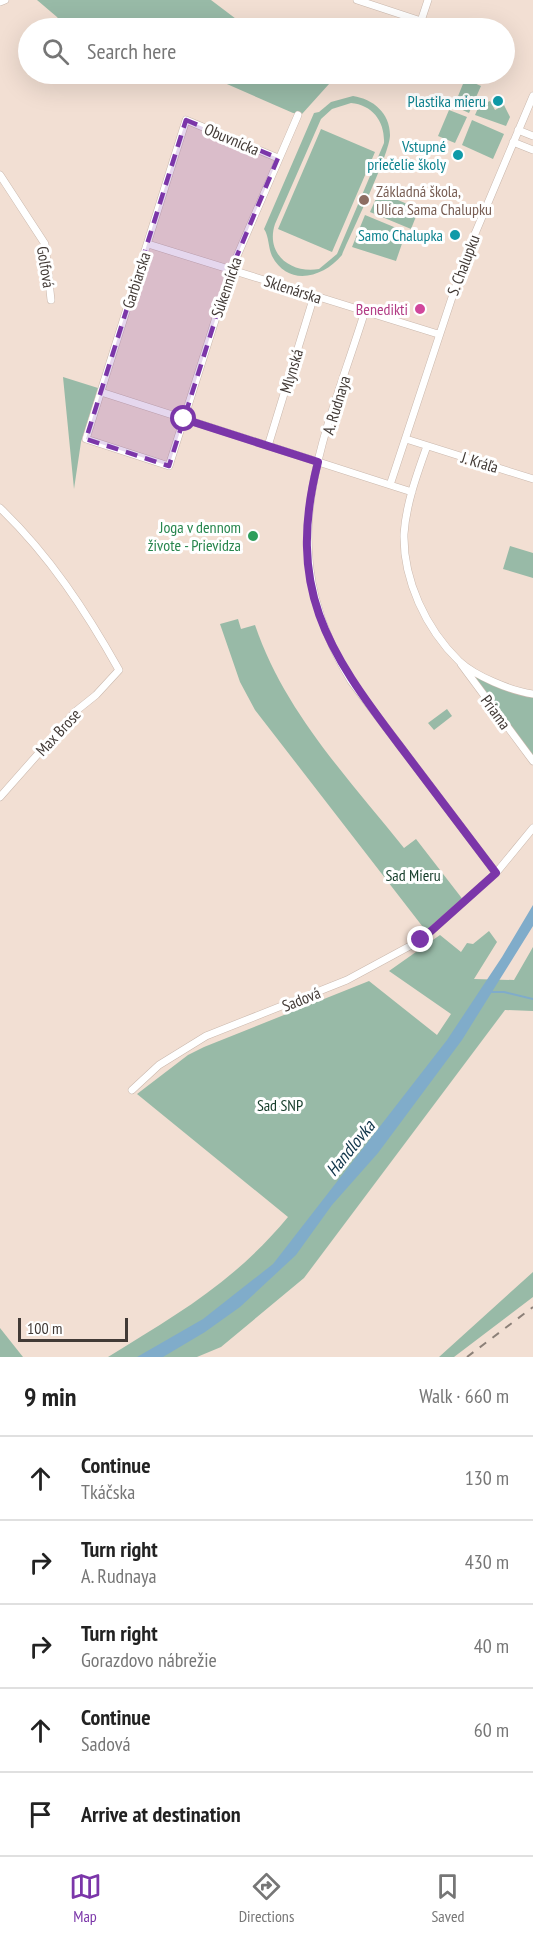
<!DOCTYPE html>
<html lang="en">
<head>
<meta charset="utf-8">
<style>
  body { margin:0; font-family:"PT Sans Narrow",sans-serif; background:#f2f2f2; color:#222 }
  .scale { position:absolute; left:18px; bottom:15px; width:110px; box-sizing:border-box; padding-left:6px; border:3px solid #423a36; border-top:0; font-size:16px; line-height:21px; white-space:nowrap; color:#423a36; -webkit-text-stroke:4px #fff; paint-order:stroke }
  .stop { position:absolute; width:18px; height:18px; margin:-14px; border:4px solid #7b36a9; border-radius:50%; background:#fff }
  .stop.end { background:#7b36a9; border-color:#fff; box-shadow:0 2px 6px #0008 }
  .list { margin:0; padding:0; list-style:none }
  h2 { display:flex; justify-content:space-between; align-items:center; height:78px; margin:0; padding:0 24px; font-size:26px }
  h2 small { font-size:20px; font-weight:400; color:#767676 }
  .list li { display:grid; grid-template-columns:39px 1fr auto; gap:18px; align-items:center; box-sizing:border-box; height:84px; padding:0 24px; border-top:2px solid #e0e0e0 }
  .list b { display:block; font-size:22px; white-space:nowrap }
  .list p { margin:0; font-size:20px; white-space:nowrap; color:#767676 }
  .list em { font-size:20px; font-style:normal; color:#767676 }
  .icon { flex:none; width:33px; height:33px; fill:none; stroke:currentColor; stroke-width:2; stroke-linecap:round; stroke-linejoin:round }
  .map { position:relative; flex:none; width:533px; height:1357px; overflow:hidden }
  .search { position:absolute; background:#fff; box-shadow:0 6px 24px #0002; left:18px; right:18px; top:18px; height:66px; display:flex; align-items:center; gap:15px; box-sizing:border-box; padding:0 21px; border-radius:33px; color:#767676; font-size:22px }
  .sheet { height:498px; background:#fff }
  nav { display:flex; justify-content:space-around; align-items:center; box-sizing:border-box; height:84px; border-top:2px solid #e0e0e0; background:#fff; font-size:16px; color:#767676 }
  nav a { display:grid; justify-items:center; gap:3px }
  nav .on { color:#7b36a9 }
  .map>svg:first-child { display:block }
</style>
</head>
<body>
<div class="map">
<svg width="533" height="1357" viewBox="0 0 533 1357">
  <rect width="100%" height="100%" fill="#f2dfd3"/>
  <path fill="#98baa7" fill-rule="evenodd" d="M37,0H211L248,28H65L57,17Z
    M204,74H338L302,114L293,113Z
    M465,79L481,86L469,113L454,106Z
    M353,96C373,99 390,113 390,135C390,154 351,233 342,255C323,278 288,287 272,256C268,247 269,236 264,229L314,113L319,112L331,102ZM351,103C373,105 385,122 384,143L337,254L319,269C291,274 265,254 275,224L321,119L332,109Z
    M490,101L495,110L504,105L510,117L506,126L475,115L479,106Z
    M449,110L467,117L455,143L438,136Z
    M472,120L504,134L493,159L462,145Z
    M321,129L375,152L332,252L278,229Z
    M379,192L419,209L411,229L370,212Z
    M365,215L406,232L396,261L352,247Z
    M63,377L98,388L81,442L74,489Z
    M510,546L533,553V578L503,569Z
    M238,619L241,629L255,625C284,711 348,778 404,848L416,839L464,901L426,931L255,710L240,682L220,624Z
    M465,666L500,683L533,694V760Z
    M447,709L452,716L434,730L428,723Z
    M489,931L497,942L474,979L514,980L533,947V1011L505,1010L304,1278L221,1347L197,1357H108C179,1313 233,1283 288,1217L137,1094L188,1055L204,1047L369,981L437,1035L451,1014L389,971L440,935L461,952L467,943L473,944Z
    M533,1272V1297L454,1357H439Z
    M0,1328L23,1357H0Z"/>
  <path fill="#80acca" d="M533,905V926L462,1040L378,1153L332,1205L296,1255L240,1307L205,1332L163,1357H137L203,1319L273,1264L447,1040L502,957Z"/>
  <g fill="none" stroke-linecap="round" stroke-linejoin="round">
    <path stroke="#80acca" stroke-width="2" d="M492,992H504L533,999"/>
    <defs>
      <path id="street" d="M357,0L421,21L428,0
        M0,2L5,0
        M518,130L533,136
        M513,142L533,150
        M278,158L186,120L86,439L169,466L231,270L298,115
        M0,175L45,244L51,300
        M148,244L438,334
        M365,311C322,448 269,545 351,681L496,873
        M101,392L390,485
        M406,439L533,479
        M268,446L314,296
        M427,446C417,474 406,504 404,534C403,580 426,629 459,661C475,676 511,691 533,694
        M412,492L390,485L466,255L533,96
        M0,508C49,555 86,611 119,670L96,695L76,711L0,797
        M461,664L533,761
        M132,1090L159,1065L206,1036L347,980L421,940L496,873L533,828"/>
    </defs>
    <use href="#street" stroke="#cab8ad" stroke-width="8"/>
    <use href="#street" stroke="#fff" stroke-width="7"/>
    <path stroke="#8c8078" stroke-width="2" stroke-dasharray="8 8" stroke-linecap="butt" d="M467,1357L533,1307"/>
  </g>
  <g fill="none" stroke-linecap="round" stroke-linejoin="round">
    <path stroke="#7b36a9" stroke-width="8" d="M184,419L318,462C286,588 326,649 400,746C432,788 464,831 496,873L421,940"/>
  </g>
  <path fill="#7b36a9" fill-opacity="0.2" stroke="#7b36a9" stroke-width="4.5" stroke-dasharray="12 8" stroke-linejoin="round" d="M186,120L278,158L231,270L169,466L86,439Z"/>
  <g fill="#0f9aa8" stroke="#fff" stroke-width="2">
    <circle cx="498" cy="101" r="6"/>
    <circle cx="458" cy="155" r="6"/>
    <circle cx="455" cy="235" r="6"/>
  </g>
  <circle fill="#8d6e63" stroke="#fff" stroke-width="2" cx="364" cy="200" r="6"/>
  <circle fill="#d1479c" stroke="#fff" stroke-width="2" cx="420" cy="309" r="6"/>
  <circle fill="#2e9e5b" stroke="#fff" stroke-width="2" cx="253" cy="536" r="6"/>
  <g text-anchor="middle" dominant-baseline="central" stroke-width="6" stroke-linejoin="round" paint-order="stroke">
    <g font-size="16" fill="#0d838f" stroke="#fff" text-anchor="end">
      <text x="486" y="101">Plastika mieru</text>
      <text x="446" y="146">Vstupné<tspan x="446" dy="18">priečelie školy</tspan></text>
      <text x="443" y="235">Samo Chalupka</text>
    </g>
    <g font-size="16" fill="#423a36" stroke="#fff">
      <text transform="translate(232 139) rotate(23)">Obuvnícka</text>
      <text transform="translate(463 265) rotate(-69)">S. Chalupku</text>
      <text transform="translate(46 267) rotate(81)">Golfová</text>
      <text transform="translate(136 280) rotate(-72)">Garbiarska</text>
      <text transform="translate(226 287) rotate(-71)">Súkennícka</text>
      <text transform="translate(293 289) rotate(18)">Sklenárska</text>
      <text transform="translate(291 371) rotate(-73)">Mlynská</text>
      <text transform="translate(336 405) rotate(-73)">A. Rudnaya</text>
      <text transform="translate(480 462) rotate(17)">J. Kráľa</text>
      <text transform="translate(496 712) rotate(54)">Priama</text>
      <text transform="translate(58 732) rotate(-47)">Max Brose</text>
      <text transform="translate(301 999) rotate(-22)">Sadová</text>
    </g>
    <g font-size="16" fill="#785e54" stroke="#fff" text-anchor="start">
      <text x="376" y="191">Základná škola,<tspan x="376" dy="18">Ulica Sama Chalupku</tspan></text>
    </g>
    <g font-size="16" fill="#b23c85" stroke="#fff" text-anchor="end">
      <text x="408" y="309">Benedikti</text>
    </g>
    <g font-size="16" fill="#27864d" stroke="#fff" text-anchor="end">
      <text x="241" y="527">Joga v dennom<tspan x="241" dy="18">živote - Prievidza</tspan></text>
    </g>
    <g font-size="16" fill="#143c29" stroke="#fff">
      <text x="413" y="875">Sad Mieru</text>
      <text x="280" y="1105">Sad SNP</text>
    </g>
    <g font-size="18" font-style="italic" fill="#0f3449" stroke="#fff">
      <text transform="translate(350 1148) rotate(-51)">Handlovka</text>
    </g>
  </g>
</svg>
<div class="scale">100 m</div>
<div class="stop" style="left:184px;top:419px"></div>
<div class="stop end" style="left:421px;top:940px"></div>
<div class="search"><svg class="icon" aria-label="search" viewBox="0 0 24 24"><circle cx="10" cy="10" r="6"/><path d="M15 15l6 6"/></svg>Search here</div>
</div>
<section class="sheet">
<h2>9 min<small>Walk · 660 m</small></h2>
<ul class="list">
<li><svg class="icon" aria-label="ahead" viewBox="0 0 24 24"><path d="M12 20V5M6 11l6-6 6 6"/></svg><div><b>Continue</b><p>Tkáčska</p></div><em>130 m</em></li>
<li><svg class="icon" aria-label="right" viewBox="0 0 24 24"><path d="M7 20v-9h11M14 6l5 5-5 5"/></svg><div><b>Turn right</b><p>A. Rudnaya</p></div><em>430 m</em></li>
<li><svg class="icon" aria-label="right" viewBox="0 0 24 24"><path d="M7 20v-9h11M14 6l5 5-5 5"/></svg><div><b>Turn right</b><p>Gorazdovo nábrežie</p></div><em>40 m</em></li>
<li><svg class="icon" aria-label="ahead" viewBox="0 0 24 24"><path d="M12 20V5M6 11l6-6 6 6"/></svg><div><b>Continue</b><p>Sadová</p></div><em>60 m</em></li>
<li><svg class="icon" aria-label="arrive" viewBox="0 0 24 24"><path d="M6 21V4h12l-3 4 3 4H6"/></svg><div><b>Arrive at destination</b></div></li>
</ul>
</section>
<nav>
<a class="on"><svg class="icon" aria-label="map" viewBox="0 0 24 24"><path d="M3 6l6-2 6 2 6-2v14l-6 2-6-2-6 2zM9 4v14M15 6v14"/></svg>Map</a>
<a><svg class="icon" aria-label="directions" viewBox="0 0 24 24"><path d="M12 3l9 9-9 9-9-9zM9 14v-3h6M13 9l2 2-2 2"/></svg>Directions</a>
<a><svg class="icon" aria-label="saved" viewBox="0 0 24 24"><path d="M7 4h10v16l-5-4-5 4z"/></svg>Saved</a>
</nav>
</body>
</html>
